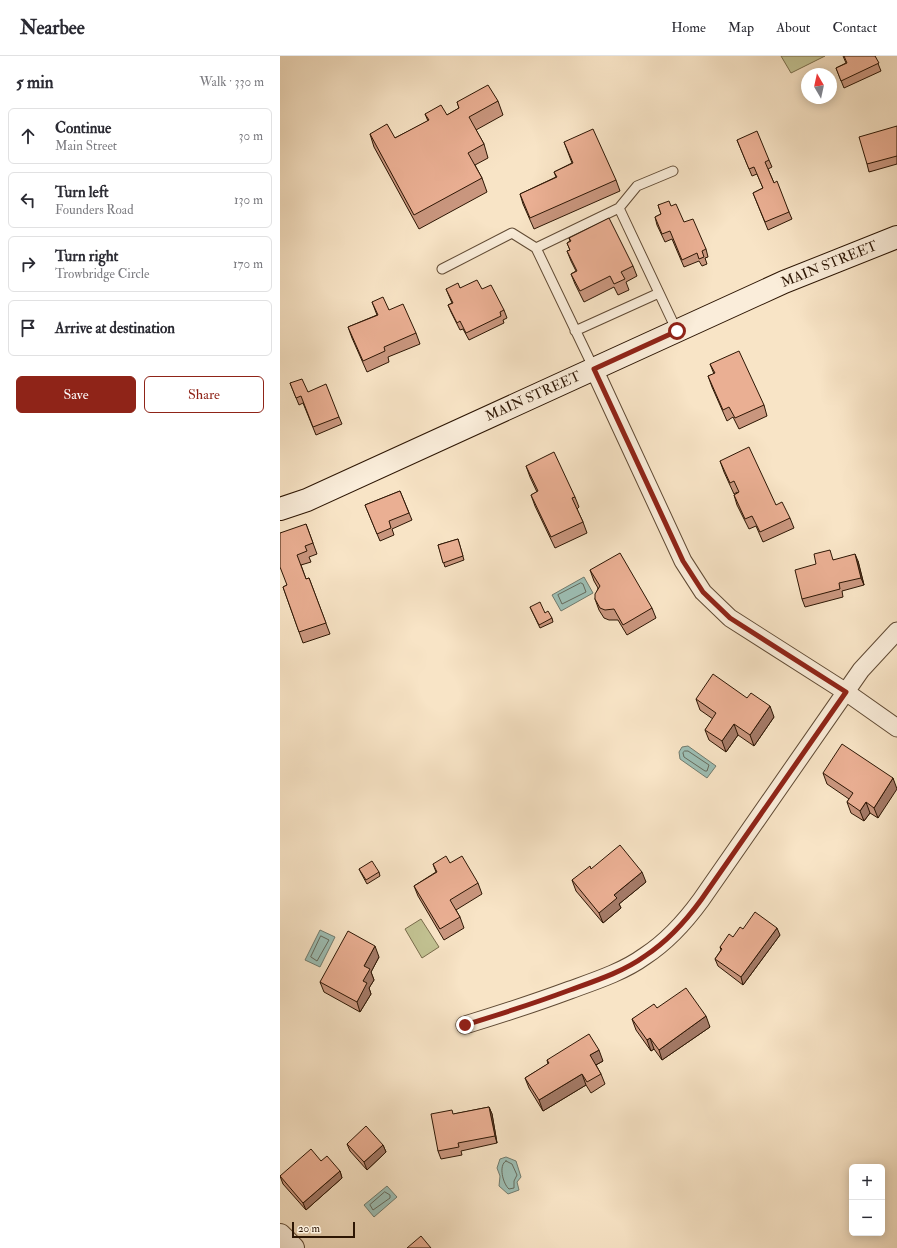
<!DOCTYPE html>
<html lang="en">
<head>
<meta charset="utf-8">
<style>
  body { margin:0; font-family:"IM FELL Double Pica",serif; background:#f2f2f3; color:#2b2b33 }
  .controls { position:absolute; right:12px; bottom:12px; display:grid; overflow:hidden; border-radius:6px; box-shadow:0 2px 10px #0003 }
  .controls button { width:36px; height:36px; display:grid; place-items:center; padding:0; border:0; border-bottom:1px solid #e1e1e2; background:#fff; color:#2b2b33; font:20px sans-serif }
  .compass { position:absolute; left:521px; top:12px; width:36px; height:36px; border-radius:50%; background:#fff; box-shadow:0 2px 10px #0003; rotate:351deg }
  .scale { position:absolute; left:12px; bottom:10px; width:63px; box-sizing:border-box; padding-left:4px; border:2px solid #2d1604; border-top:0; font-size:11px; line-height:14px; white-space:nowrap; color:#2d1604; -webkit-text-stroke:3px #faedda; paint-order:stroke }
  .stop { position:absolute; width:12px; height:12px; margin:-9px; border:3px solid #8f2418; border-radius:50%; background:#fff }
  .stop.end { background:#8f2418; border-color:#fff; box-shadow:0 1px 4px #0008 }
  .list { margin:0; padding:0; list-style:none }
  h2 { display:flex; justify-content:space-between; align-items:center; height:52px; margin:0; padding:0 16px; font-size:17px }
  h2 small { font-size:13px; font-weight:400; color:#7c7c81 }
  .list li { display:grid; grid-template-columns:26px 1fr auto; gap:12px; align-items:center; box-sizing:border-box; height:56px; margin:0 8px 8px; padding:0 8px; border:1px solid #e1e1e2; border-radius:6px }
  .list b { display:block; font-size:15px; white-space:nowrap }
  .list p { margin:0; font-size:13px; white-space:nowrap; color:#7c7c81 }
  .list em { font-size:13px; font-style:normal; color:#7c7c81 }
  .actions { display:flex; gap:8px; padding:12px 16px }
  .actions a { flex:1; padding:9px 0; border:1px solid #8f2418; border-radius:6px; text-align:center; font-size:14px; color:#8f2418 }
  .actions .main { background:#8f2418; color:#fff }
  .icon { flex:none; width:22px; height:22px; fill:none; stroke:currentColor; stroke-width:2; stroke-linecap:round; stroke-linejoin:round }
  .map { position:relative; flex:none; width:617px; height:1192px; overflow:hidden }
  header { display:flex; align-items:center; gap:24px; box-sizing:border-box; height:56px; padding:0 20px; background:#fff; border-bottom:1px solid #e1e1e2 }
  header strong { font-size:19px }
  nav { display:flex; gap:22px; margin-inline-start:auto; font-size:14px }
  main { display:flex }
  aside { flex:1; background:#fff }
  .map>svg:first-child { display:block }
</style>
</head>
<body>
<header>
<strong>Nearbee</strong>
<nav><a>Home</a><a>Map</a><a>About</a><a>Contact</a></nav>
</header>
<main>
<aside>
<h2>5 min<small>Walk · 330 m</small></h2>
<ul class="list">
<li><svg class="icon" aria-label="ahead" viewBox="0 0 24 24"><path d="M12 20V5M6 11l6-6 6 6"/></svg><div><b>Continue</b><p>Main Street</p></div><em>30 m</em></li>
<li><svg class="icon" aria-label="left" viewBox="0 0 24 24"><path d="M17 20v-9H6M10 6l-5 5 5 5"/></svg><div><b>Turn left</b><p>Founders Road</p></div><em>130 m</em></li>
<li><svg class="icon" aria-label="right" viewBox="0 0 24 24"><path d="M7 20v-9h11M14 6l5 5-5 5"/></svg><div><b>Turn right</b><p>Trowbridge Circle</p></div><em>170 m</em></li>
<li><svg class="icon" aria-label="arrive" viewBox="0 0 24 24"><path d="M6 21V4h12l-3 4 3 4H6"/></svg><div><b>Arrive at destination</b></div></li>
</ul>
<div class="actions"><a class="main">Save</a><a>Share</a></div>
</aside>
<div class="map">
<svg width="617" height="1192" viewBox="0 0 617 1192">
  <rect width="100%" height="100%" fill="#f8e4c6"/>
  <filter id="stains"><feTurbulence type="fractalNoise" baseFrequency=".005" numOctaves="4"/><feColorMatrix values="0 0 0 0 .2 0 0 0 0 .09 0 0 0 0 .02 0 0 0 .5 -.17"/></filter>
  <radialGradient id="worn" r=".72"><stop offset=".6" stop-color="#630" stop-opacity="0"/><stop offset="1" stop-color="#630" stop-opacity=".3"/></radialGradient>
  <path fill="#c2c292" stroke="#786c4b" d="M501,0H545L511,17Z
    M141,863L159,891L142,902L125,873Z"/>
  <path fill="#9dbfb5" stroke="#707b6e" d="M304,521L313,537L281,555L272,539Z
    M408,690L436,710L427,722L400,703L399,696L402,691Z
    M40,874L55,881L40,911L25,904Z
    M226,1101L236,1105L241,1121L237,1126L239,1134L228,1138L219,1130L220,1120L217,1112L220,1103Z
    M107,1130L117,1141L94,1161L84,1149Z"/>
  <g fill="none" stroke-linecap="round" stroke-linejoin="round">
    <path stroke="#656a5c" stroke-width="1" d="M301,527L303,528L306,536L282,548L278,539Z
      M405,695H408L429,709L427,715H425L404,701L403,697Z
      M41,880L49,884L37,905L31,901Z
      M226,1105L232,1108L237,1119L234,1125V1132L229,1133C223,1128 218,1109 226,1105Z
      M105,1136L110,1139V1142L93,1154L90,1149Z"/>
    <defs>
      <path id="service" d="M339,152L357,130L393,115
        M162,213L232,177L256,192
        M295,275L379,237
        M314,313L256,192L339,152L397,275"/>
      <path id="minor" d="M314,313L403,505L423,536L450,562L566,636L617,672
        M185,969C221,958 255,947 290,934C315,925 343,916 365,900C388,885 405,866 421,844L581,614L617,575"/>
      <path id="tertiary" d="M0,1179L13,1192"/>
      <path id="secondary" d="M0,453L27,444L504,226L617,181"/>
    </defs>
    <use href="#service" stroke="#604a34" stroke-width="11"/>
    <use href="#minor" stroke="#604a34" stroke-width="19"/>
    <use href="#tertiary" stroke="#604a34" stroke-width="24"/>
    <use href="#secondary" stroke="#2d1604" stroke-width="24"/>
    <use href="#service" stroke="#faedda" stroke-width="9"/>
    <use href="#minor" stroke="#faedda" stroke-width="17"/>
    <use href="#tertiary" stroke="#faedda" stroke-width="22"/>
    <use href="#secondary" stroke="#faedda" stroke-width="22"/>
  </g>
  <path fill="#c9967e" stroke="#2d1604" d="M563,0H595L601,15L564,32L556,12L566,7Z
    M218,45L223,59L196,74L204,88L208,102L195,109L202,122L207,136L139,173L94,91L90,78L115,82L148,65L145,58L167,59L179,52L177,46Z
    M617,70V108L589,116L587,108Z
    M457,84L489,104L492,111L488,113L494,127L509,156L512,163L488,174L473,137L483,132L477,118L472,120Z
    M284,86L336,124L340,135L254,173L243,148L240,138L276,121L274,116L292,107Z
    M378,149L391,150L426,193L428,201L425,202L427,208L422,210L419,205L404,211L392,183L385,186L377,169L375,161L381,158Z
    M289,182L353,210L357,220L346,226L349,234L338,239L334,231L304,246L295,228L291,218L296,215L291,205L287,195L290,194L287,187L290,185Z
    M180,232L202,233L224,254L227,262L223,264L224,267L189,284L183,273L180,274L171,256L168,249L172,247L166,233Z
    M92,246L109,254L136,277L140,288L108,301L109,306L87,316L72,282L68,271L97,259Z
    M430,308L484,349L487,360L459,373L453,361L447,365L432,331L428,320L434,318Z
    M10,327L28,336L59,361L62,368L36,379L23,347L19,349Z
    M440,405L496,449L510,462L514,472L483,486L476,470L469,473L457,449L454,439L458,437L457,436L454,438L444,416Z
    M246,410L295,441L299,451L297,453L303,466L307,477L275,492L255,450L251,439L257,436L250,421Z
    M120,435L132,464L112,473L114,479L100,485L85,449Z
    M26,468L37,498L29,501L31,506L21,509L26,523L29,522L50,578L23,587L3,531L7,529Z
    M178,483L184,504L165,511L158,489Z
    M553,504L578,505L584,529L562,535L563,541L525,551L522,543Z
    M310,514L372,552L376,562L347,579L338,564H329L324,562L319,554L315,543L318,532L314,525Z
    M250,551L265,557L272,562L273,566L260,572Z
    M416,643L494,661L474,690L458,679L446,696L429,684L425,674L433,663L420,654Z
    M543,717L613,722L598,762L590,757L584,765L571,757L567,746L569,743L547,728Z
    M170,807L198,827L202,838L176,854L180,861L184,872L164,884L138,840L134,830L156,816L153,808Z
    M79,813L99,816L100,820L87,828L81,817Z
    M311,813L366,826L339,848L341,852L323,867L296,835L292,824Z
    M500,879L463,929L438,910L435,903L441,894L440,891L453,881Z
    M99,901L91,916L94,924L89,932L91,938L80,956L44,936L40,926Z
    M377,952L430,971L382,1004L374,993L371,995L356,974L352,963Z
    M267,1004L323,1005L316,1009L321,1018L325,1028L311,1037L306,1029L263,1055L249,1032L245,1022L268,1008Z
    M209,1051L212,1058L217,1087L181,1095L182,1099L161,1103L158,1095L174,1058Z
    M67,1088L103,1089L106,1096L87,1114L70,1095Z
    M41,1105L60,1115L62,1122L26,1154L3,1128L0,1120Z"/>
  <path fill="#a47a67" stroke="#2d1604" d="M575,498L578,505L584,529L581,522Z
    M490,650L494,661L474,690L470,679Z
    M454,668L458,679L446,696L442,685Z
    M613,722L617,733L598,762L594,752Z
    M586,746L590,757L584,765L580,755Z
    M362,816L366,826L339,848L341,852L323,867L319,857L334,839Z
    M497,872L500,879L463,929L461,921Z
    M95,890L99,901L91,916L94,924L89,932L91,938L80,956L77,946L83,925L84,910Z
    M426,960L430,971L382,1004L379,994Z
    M370,982L374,993L371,995L367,984Z
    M319,994L323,1005L314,1010L310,999Z
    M302,1018L306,1029L263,1055L259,1044Z
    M209,1051L212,1058L217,1087L215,1080Z
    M103,1089L106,1096L87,1114L84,1106Z
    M60,1115L62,1122L26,1154L23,1147Z"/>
  <path fill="#eaaf93" stroke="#2d1604" d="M564,0H595L599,7L561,25L556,12L567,7Z
    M208,29L218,45L189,61L204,88L188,97L202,122L134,159L90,78L107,68L115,82L149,64L145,58L161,49L167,59L179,52L177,46Z
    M617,70V100L587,108L579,81Z
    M313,73L336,124L250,162L240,138L277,121L274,116L293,107L284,86Z
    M477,75L489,104L485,106L494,127L497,125L509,156L485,166L473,137L483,132L474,111L469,113L457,84Z
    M389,145L391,150L396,148L404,166L413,163L426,193L422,195L424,201L419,203L417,197L402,204L390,175L382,178L375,161L381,158L378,149Z
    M329,162L353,210L341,216L345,223L334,228L330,220L300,235L291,218L297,215L287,195L290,194L287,187L291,185L289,182Z
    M197,224L202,233L211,229L224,254L220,256L221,260L186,277L180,265L177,267L168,249L173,247L166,233L178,227L180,232Z
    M103,241L109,254L123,248L136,277L104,291L105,295L83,305L68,271L98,259L92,246Z
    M459,295L484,349L455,362L449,351L443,354L428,320L435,317L430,308Z
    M22,323L28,336L46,328L59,361L33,371L21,340L16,342L10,327Z
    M469,391L496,449L502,446L510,462L480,476L472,460L465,463L454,439L459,436L454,425L450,427L440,405Z
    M274,396L295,441L292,442L303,466L271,481L251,439L258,435L246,410Z
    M120,435L129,457L109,465L111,472L97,478L85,449Z
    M26,468L33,487L25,490L27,495L17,499L26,523L29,522L46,567L19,576L3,531L7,529L0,511V477Z
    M178,483L183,500L163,507L158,489Z
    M550,494L553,504L575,498L581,522L559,527L560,533L522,543L515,514L536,508L534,498Z
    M340,497L372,552L343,569L334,553L325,554L320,552L315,543V538L320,530L310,514Z
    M260,546L265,557L268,555L272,562L259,569L250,551Z
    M433,618L467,642L471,637L490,650L470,679L454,668L442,685L425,674L436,657L416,643Z
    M562,688L613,722L594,752L586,746L580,755L567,746L573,737L543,717Z
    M340,789L362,816L334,839L337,842L319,857L292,824L310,810L311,813Z
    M166,800L170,807L182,800L198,827L170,844L180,861L160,873L134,830L157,816L153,808Z
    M92,805L99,816L86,824L79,813Z
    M475,856L497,872L461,921L435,903L442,893L440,891L449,878L453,881L460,871L463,873Z
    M68,875L95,890L84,910L90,913L83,925L87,927L77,946L40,926Z
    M406,932L426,960L379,994L370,982L367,984L352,963L374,948L377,952Z
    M309,978L319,994L310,999L321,1018L307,1026L302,1018L259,1044L245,1022L269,1007L267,1004Z
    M209,1051L215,1080L178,1087L179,1091L158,1095L151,1058L172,1054L173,1058Z
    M86,1070L103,1089L84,1106L67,1088Z
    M31,1093L41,1105L47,1100L60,1115L23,1147L0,1120Z
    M141,1180L151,1192H127Z"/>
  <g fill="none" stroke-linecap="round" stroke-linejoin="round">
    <path stroke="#8f2418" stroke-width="5" d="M185,969C221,958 255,947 290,934C315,925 343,916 365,900C388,885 405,866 421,844L566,636L450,562L423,536L403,505L314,313L397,275"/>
  </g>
  <g text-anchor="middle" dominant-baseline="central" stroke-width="3.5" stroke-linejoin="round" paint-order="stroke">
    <g font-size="14" fill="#2d1604" stroke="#faedda">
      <text transform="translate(549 208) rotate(-22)">MAIN STREET</text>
      <text transform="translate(253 340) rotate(-24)">MAIN STREET</text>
    </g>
  </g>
  <rect width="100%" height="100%" filter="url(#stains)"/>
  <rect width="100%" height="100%" fill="url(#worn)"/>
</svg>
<div class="controls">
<button>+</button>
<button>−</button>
</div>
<svg class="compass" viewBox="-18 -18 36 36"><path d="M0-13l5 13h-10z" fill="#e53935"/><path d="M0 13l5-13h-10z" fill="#7c7c81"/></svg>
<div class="scale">20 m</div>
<div class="stop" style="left:397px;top:275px"></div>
<div class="stop end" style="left:185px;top:969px"></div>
</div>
</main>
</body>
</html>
